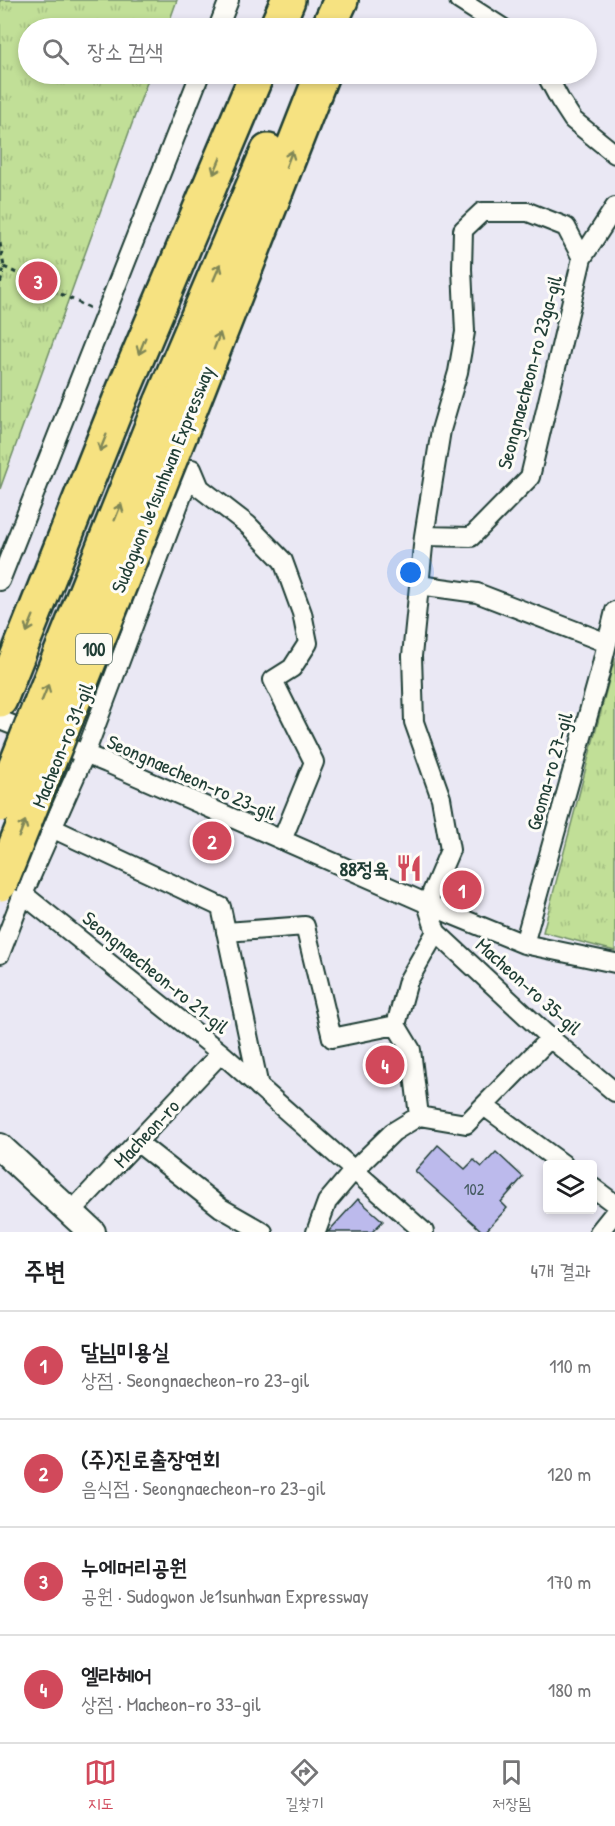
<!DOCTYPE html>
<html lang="ko">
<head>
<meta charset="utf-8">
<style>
  body { margin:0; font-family:"Patrick Hand","Poor Story",sans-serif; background:#f2f2f2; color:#202124 }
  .controls { position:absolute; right:18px; bottom:18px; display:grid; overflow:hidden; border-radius:6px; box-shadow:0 3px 9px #0003 }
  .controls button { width:54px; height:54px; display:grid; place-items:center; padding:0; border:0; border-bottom:2px solid #e0e0e0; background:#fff; color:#202124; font:30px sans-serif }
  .you { position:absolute; left:411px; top:573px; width:21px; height:21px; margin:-15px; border:4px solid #fff; border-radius:50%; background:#1a73e8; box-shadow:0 0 0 9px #1a73e833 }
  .badge { display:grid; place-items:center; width:39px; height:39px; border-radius:50%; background:#d1495b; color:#fff; font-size:20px; font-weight:700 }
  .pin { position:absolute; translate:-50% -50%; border:3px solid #fff; box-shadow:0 2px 6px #0006 }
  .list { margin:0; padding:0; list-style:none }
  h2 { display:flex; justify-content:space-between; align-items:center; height:78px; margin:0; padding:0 24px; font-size:26px }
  h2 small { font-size:20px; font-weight:400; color:#757577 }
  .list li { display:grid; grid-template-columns:39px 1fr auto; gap:18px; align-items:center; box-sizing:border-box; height:108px; padding:0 24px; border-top:2px solid #e0e0e0 }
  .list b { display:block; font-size:22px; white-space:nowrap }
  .list p { margin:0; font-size:20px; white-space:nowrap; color:#757577 }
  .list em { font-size:20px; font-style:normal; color:#757577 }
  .icon { flex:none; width:33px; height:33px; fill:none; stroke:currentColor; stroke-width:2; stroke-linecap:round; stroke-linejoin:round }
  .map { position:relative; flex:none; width:615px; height:1232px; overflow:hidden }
  .search { position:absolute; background:#fff; box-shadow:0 3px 9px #0003; left:18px; right:18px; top:18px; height:66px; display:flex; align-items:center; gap:15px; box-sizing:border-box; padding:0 21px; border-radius:33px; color:#757577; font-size:22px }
  .sheet { height:510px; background:#fff }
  nav { display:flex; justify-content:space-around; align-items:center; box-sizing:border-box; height:84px; border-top:2px solid #e0e0e0; background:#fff; font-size:16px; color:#757577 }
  nav a { display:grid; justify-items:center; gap:3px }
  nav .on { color:#d1495b }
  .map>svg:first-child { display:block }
</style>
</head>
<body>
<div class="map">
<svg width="615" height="1232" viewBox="0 0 615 1232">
  <defs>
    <pattern id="park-tufts" width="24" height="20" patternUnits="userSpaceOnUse" patternTransform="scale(1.5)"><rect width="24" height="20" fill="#c1df97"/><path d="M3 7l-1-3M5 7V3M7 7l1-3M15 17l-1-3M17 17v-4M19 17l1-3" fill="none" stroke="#a5c083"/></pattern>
  </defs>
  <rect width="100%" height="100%" fill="#eae8f4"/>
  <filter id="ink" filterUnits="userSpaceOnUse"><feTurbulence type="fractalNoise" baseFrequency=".0167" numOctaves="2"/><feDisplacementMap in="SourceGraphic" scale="12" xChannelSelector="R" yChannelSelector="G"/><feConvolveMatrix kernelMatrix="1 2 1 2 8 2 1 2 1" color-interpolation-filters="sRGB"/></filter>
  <g filter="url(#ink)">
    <path fill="url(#park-tufts)" stroke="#708e66" stroke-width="1.5" d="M0,0H177L167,28H28V74H150L0,489Z
      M615,657V951L543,932Z"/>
    <path fill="#bcbaec" stroke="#1f3d34" stroke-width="1.5" d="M438,1145L465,1169L474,1160L482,1167L496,1152L523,1177L501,1202L507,1208L485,1232H483L415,1171Z
      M358,1199L383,1221L372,1232H328Z"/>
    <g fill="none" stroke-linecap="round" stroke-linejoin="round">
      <defs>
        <path id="street" d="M459,0L503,28
          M218,28L229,0
          M546,74L560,100L573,120L615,154
          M582,258L566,227L528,212H482L463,230L462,269L465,332L458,372L441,430L424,536L471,537L530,477L582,258L615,207
          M424,536L412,656L414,722L441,798L450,850L427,904L436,932L550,1038L615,1092
          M0,581L200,74
          M419,585L477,593L607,643
          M0,720L107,763L453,915L524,944L615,963
          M52,828L221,907L259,1087
          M23,894L221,1053L424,1232
          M226,932L305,926L332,1038L396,1025
          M524,944L599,676L615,611
          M0,954L23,894L85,754L192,469L200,488L248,525L283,561L302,613L308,643L292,668L273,680L314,762L282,840
          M484,1106L563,1164
          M419,1116L411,1050L396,1025L408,981L436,932
          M137,1142L221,1208L263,1232
          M592,1187L615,1204
          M71,1212L221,1053
          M316,1232L327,1202L354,1170L393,1132L419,1116L466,1124L550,1038
          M599,1232L615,1212"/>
        <path id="secondary" d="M0,1147L92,1232"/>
        <path id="highway" d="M276,28L288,0
          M328,28L341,0
          M161,403L268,151
          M188,415L322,74
          M0,700L124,389L257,74"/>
      </defs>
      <use href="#street" stroke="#1f3d34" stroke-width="22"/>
      <use href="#secondary" stroke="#1f3d34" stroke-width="30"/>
      <use href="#highway" stroke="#1f3d34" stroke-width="38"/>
      <path stroke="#1f3d34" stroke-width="3" stroke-dasharray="4.5 4.5" stroke-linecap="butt" d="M0,243L4,267L0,285
        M4,267L90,308"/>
      <use href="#street" stroke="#fdfcf7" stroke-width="18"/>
      <use href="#secondary" stroke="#fdfcf7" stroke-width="26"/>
      <use href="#highway" stroke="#f6e281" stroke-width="33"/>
      <defs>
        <path id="highway-bridge" d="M0,805L161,403
          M0,884L188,415"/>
      </defs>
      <use href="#highway-bridge" stroke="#1f3d34" stroke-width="38" stroke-linecap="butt"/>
      <use href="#highway-bridge" stroke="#f6e281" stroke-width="33"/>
    </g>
    <defs><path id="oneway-shaft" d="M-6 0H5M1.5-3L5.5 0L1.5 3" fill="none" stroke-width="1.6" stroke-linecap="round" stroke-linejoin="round" transform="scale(1.5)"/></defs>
    <g stroke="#808757">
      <use href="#oneway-shaft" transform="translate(289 159) rotate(-69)"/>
      <use href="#oneway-shaft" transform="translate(217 166) rotate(113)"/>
      <use href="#oneway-shaft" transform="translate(217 272) rotate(-67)"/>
      <use href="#oneway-shaft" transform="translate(217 341) rotate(-69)"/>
      <use href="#oneway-shaft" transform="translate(142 346) rotate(112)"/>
      <use href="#oneway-shaft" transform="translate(103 443) rotate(112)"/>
      <use href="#oneway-shaft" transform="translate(118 512) rotate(-68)"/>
      <use href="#oneway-shaft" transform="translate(30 624) rotate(112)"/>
      <use href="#oneway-shaft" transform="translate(45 693) rotate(-68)"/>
      <use href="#oneway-shaft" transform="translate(22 829) rotate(-68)"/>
    </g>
  </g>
  <defs>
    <symbol id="restaurant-bare" viewBox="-9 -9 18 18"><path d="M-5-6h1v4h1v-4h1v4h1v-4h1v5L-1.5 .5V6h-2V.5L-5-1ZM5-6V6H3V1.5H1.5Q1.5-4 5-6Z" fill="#d1495b" stroke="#fdfcf7" stroke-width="2.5" paint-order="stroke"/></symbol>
  </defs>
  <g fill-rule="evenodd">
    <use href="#restaurant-bare" x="390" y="849" width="38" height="38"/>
  </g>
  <g text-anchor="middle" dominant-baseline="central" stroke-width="6" stroke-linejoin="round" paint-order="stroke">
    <g font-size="16" fill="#465c62">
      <text x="474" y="1189">102</text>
    </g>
    <rect fill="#fdfcf7" stroke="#62766e" stroke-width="1.5" x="76" y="634" width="36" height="30" rx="4.5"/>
    <g font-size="18" font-weight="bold" fill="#1f3d34">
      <text x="94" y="649">100</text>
    </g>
    <g font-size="20" fill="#1f3d34" stroke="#fdfcf7">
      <text transform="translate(529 372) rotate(-75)">Seongnaecheon-ro 23ga-gil</text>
      <text transform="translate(162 479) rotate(-68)">Sudogwon Je1sunhwan Expressway</text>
      <text transform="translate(62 745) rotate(-68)">Macheon-ro 31-gil</text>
      <text transform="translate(549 771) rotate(-74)">Geoma-ro 27-gil</text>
      <text transform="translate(192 777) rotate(24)">Seongnaecheon-ro 23-gil</text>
      <text transform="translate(156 972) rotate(39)">Seongnaecheon-ro 21-gil</text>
      <text transform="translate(529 986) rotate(42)">Macheon-ro 35-gil</text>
      <text transform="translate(146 1133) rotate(-47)">Macheon-ro</text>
    </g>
    <g font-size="20" font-weight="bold" fill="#1f3d34" stroke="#fdfcf7" text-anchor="end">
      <text x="389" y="868">88정육</text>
    </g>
  </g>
</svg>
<div class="controls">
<button><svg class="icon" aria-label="layers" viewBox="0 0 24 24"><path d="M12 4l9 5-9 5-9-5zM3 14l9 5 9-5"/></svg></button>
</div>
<div class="you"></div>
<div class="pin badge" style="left:462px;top:890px">1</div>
<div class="pin badge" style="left:212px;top:841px">2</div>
<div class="pin badge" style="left:38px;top:281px">3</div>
<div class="pin badge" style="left:385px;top:1065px">4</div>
<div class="search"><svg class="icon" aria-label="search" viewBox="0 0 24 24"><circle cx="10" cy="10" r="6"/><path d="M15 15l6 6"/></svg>장소 검색</div>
</div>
<section class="sheet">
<h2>주변<small>4개 결과</small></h2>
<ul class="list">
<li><span class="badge">1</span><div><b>달님미용실</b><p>상점 · Seongnaecheon-ro 23-gil</p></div><em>110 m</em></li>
<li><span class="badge">2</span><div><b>(주)진로출장연회</b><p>음식점 · Seongnaecheon-ro 23-gil</p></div><em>120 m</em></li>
<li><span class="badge">3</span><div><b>누에머리공원</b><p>공원 · Sudogwon Je1sunhwan Expressway</p></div><em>170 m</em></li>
<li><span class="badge">4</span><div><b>엘라헤어</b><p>상점 · Macheon-ro 33-gil</p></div><em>180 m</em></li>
</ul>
</section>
<nav>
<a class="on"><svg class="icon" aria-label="map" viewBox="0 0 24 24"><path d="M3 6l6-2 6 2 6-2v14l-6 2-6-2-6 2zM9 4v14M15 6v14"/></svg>지도</a>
<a><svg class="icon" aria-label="directions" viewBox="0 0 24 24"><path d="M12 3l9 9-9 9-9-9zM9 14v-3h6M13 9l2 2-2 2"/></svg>길찾기</a>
<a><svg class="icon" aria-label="saved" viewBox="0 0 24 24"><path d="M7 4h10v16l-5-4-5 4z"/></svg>저장됨</a>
</nav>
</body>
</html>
